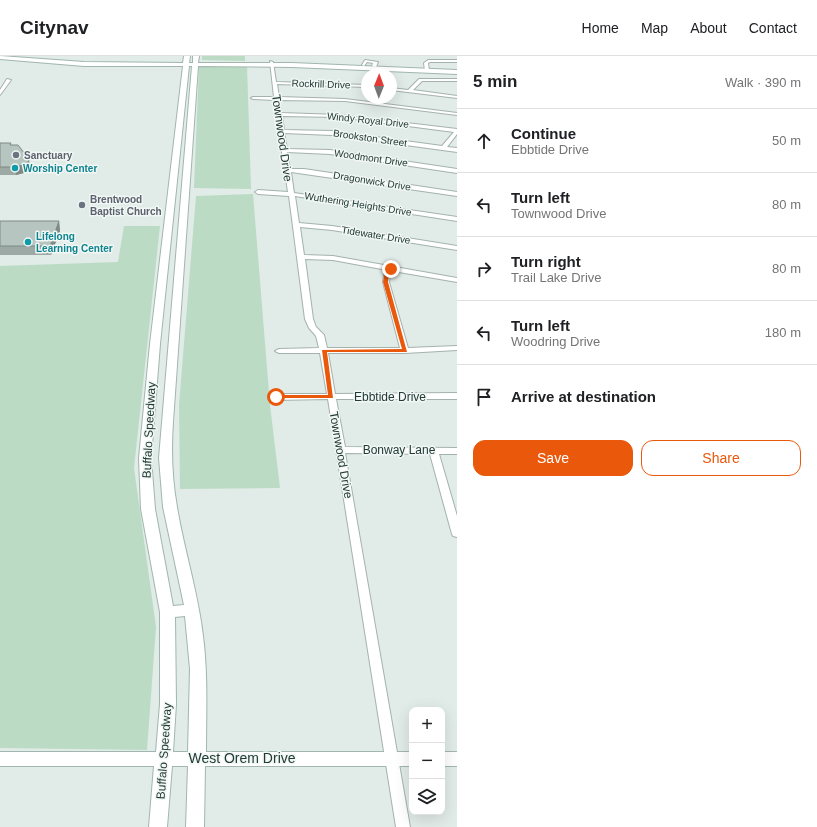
<!DOCTYPE html>
<html lang="en">
<head>
<meta charset="utf-8">
<style>
  body { margin:0; font-family:Helvetica,sans-serif; background:#f6f6f6; color:#202124 }
  .controls { position:absolute; right:12px; bottom:12px; display:grid; overflow:hidden; border-radius:8px; box-shadow:0 4px 16px #0002 }
  .controls button { width:36px; height:36px; display:grid; place-items:center; padding:0; border:0; border-bottom:1px solid #e0e0e0; background:#fff; color:#202124; font:20px sans-serif }
  .compass { position:absolute; left:361px; top:12px; width:36px; height:36px; border-radius:50%; background:#fff; box-shadow:0 4px 16px #0002; rotate:1deg }
  .stop { position:absolute; width:12px; height:12px; margin:-9px; border:3px solid #ea580c; border-radius:50%; background:#fff }
  .stop.end { background:#ea580c; border-color:#fff; box-shadow:0 1px 4px #0008 }
  .list { margin:0; padding:0; list-style:none }
  h2 { display:flex; justify-content:space-between; align-items:center; height:52px; margin:0; padding:0 16px; font-size:17px }
  h2 small { font-size:13px; font-weight:400; color:#757577 }
  .list li { display:grid; grid-template-columns:26px 1fr auto; gap:12px; align-items:center; box-sizing:border-box; height:64px; padding:0 16px; border-top:1px solid #e0e0e0 }
  .list b { display:block; font-size:15px; white-space:nowrap }
  .list p { margin:0; font-size:13px; white-space:nowrap; color:#757577 }
  .list em { font-size:13px; font-style:normal; color:#757577 }
  .actions { display:flex; gap:8px; padding:12px 16px }
  .actions a { flex:1; padding:9px 0; border:1px solid #ea580c; border-radius:12px; text-align:center; font-size:14px; color:#ea580c }
  .actions .main { background:#ea580c; color:#fff }
  .icon { flex:none; width:22px; height:22px; fill:none; stroke:currentColor; stroke-width:2; stroke-linecap:round; stroke-linejoin:round }
  .map { position:relative; flex:none; width:457px; height:771px; overflow:hidden }
  header { display:flex; align-items:center; gap:24px; box-sizing:border-box; height:56px; padding:0 20px; background:#fff; border-bottom:1px solid #e0e0e0 }
  header strong { font-size:19px }
  nav { display:flex; gap:22px; margin-inline-start:auto; font-size:14px }
  main { display:flex }
  aside { flex:1; background:#fff }
  .map>svg:first-child { display:block }
</style>
</head>
<body>
<header>
<strong>Citynav</strong>
<nav><a>Home</a><a>Map</a><a>About</a><a>Contact</a></nav>
</header>
<main>
<div class="map">
<svg width="457" height="771" viewBox="0 0 457 771">
  <rect width="100%" height="100%" fill="#e1ebe7"/>
  <path fill="#bbdbc5" d="M202,0H245V5L202,4Z
    M199,10H247L251,133L194,132Z
    M253,138L270,349L280,432L180,433L179,349L196,140Z
    M124,170H160L134,412L156,571L147,694L0,692V210L118,206Z"/>
  <g fill="none" stroke-linecap="round" stroke-linejoin="round">
    <defs>
      <path id="minor" d="M365,4L378,6L376,11L372,10L373,7L367,6L364,10L362,9Z
        M428,4H457V6H430L428,7L429,15L427,16L425,15L424,7Z
        M270,5L273,6L276,26L367,29V31L277,28L279,41L345,43L457,57V59L345,45L279,44L281,57L339,59L457,73V78L447,91L457,92V96L332,79L284,77L287,93L330,94L457,113V117L330,98L287,96L290,113H304L457,136V140L291,116L294,137L457,161V165L295,140L299,167L332,170L457,190V194L332,174L300,171L304,199L333,200L457,222V226L393,215L390,219L389,226L408,292L457,290V294L405,297H328L335,338L457,337V343H336L345,391L457,392V398H439L457,460V481L453,480L452,478L430,398L345,397L410,771H396L328,343L276,344L272,341L276,338H327L320,297H279L275,295L279,293L319,292L316,280L309,272L305,263L289,140L258,138L255,136L258,134L288,136L274,44L253,43L251,42L253,41H274ZM282,60L339,61L454,76L442,90L332,75L284,74ZM305,203L333,204L387,214L384,219L383,226L400,292H327L324,279L316,271L313,263Z
        M7,23L11,24L0,39V34Z
        M419,23H457V25H422L413,34L457,40V42L391,34V32L408,34Z"/>
      <path id="secondary" d="M0,0L84,6L183,7L184,0H190L189,7H193V0H199L198,7H292L457,14V18L292,11L198,10L173,366C171,395 172,423 177,451C184,494 198,536 203,580C208,618 206,657 206,696H412V710H205L204,771H186L188,710H172L167,771H149L154,710H0V696H156L160,648V556L141,453L139,402L150,288L183,10H84L0,3ZM189,10H192L159,402L163,451L184,549L173,550L155,453L151,402L160,288ZM185,560L190,613L188,696H173L176,648L175,561Z
        M442,696H457V710H442Z"/>
    </defs>
    <use href="#minor" stroke="#a4b2ae" stroke-width="2"/>
    <use href="#secondary" stroke="#a0b6af" stroke-width="2"/>
    <use href="#minor" fill="#fff" fill-rule="evenodd"/>
    <use href="#secondary" fill="#fff" fill-rule="evenodd"/>
  </g>
  <path fill="#9da9a5" d="M0,87H11V89L30,111L29,114L24,117L16,119H0Z
    M0,165H59L60,175L51,199H0Z"/>
  <path fill="#7f8a86" d="M29,103L30,111L29,114L24,117L16,119L15,111Z
    M59,165L60,175L51,199L50,190Z"/>
  <path fill="#b6c5c0" stroke="#7f8a86" d="M0,87H11L10,89H18L29,103L28,106L23,109L15,111H0Z
    M0,165H59L50,190H0Z"/>
  <path fill="#ea580c" d="M389,212L393,213L389,219L388,226L407,296H327L333,342H274V340L276,339H328L322,294L402,293L383,226L384,219Z"/>
  <g fill="#6b7280" stroke="#f1f7f4" stroke-width="1.5">
    <circle cx="16" cy="99" r="4"/>
    <circle cx="82" cy="149" r="4"/>
  </g>
  <g fill="#0f9aa8" stroke="#f1f7f4" stroke-width="1.5">
    <circle cx="15" cy="112" r="4"/>
    <circle cx="28" cy="186" r="4"/>
  </g>
  <g text-anchor="middle" dominant-baseline="central" stroke-width="3" stroke-linejoin="round" paint-order="stroke">
    <g font-size="10" fill="#223a35" stroke="#f1f7f4">
      <text transform="translate(321 28) rotate(2)">Rockrill Drive</text>
      <text transform="translate(368 64) rotate(6)">Windy Royal Drive</text>
      <text transform="translate(370 82) rotate(8)">Brookston Street</text>
      <text transform="translate(371 102) rotate(8)">Woodmont Drive</text>
      <text transform="translate(372 125) rotate(9)">Dragonwick Drive</text>
      <text transform="translate(358 148) rotate(9)">Wuthering Heights Drive</text>
      <text transform="translate(376 179) rotate(9)">Tidewater Drive</text>
    </g>
    <g font-size="10" font-weight="bold" fill="#5b616d" stroke="#f1f7f4" text-anchor="start">
      <text x="24" y="99">Sanctuary</text>
      <text x="90" y="143">Brentwood<tspan x="90" dy="12">Baptist Church</tspan></text>
    </g>
    <g font-size="10" font-weight="bold" fill="#0d838f" stroke="#f1f7f4" text-anchor="start">
      <text x="23" y="112">Worship Center</text>
      <text x="36" y="180">Lifelong<tspan x="36" dy="12">Learning Center</tspan></text>
    </g>
    <g font-size="12" fill="#223a35" stroke="#f1f7f4">
      <text transform="translate(282 82) rotate(82)">Townwood Drive</text>
      <text x="390" y="341">Ebbtide Drive</text>
      <text transform="translate(149 374) rotate(-87)">Buffalo Speedway</text>
      <text x="399" y="394">Bonway Lane</text>
      <text transform="translate(341 399) rotate(80)">Townwood Drive</text>
      <text transform="translate(164 695) rotate(-86)">Buffalo Speedway</text>
    </g>
    <g font-size="14" fill="#223a35" stroke="#f1f7f4">
      <text x="242" y="702">West Orem Drive</text>
    </g>
  </g>
</svg>
<div class="controls">
<button>+</button>
<button>−</button>
<button><svg class="icon" aria-label="layers" viewBox="0 0 24 24"><path d="M12 4l9 5-9 5-9-5zM3 14l9 5 9-5"/></svg></button>
</div>
<svg class="compass" viewBox="-18 -18 36 36"><path d="M0-13l5 13h-10z" fill="#e53935"/><path d="M0 13l5-13h-10z" fill="#757577"/></svg>
<div class="stop" style="left:276px;top:341px"></div>
<div class="stop end" style="left:391px;top:213px"></div>
</div>
<aside>
<h2>5 min<small>Walk · 390 m</small></h2>
<ul class="list">
<li><svg class="icon" aria-label="ahead" viewBox="0 0 24 24"><path d="M12 20V5M6 11l6-6 6 6"/></svg><div><b>Continue</b><p>Ebbtide Drive</p></div><em>50 m</em></li>
<li><svg class="icon" aria-label="left" viewBox="0 0 24 24"><path d="M17 20v-9H6M10 6l-5 5 5 5"/></svg><div><b>Turn left</b><p>Townwood Drive</p></div><em>80 m</em></li>
<li><svg class="icon" aria-label="right" viewBox="0 0 24 24"><path d="M7 20v-9h11M14 6l5 5-5 5"/></svg><div><b>Turn right</b><p>Trail Lake Drive</p></div><em>80 m</em></li>
<li><svg class="icon" aria-label="left" viewBox="0 0 24 24"><path d="M17 20v-9H6M10 6l-5 5 5 5"/></svg><div><b>Turn left</b><p>Woodring Drive</p></div><em>180 m</em></li>
<li><svg class="icon" aria-label="arrive" viewBox="0 0 24 24"><path d="M6 21V4h12l-3 4 3 4H6"/></svg><div><b>Arrive at destination</b></div></li>
</ul>
<div class="actions"><a class="main">Save</a><a>Share</a></div>
</aside>
</main>
</body>
</html>
